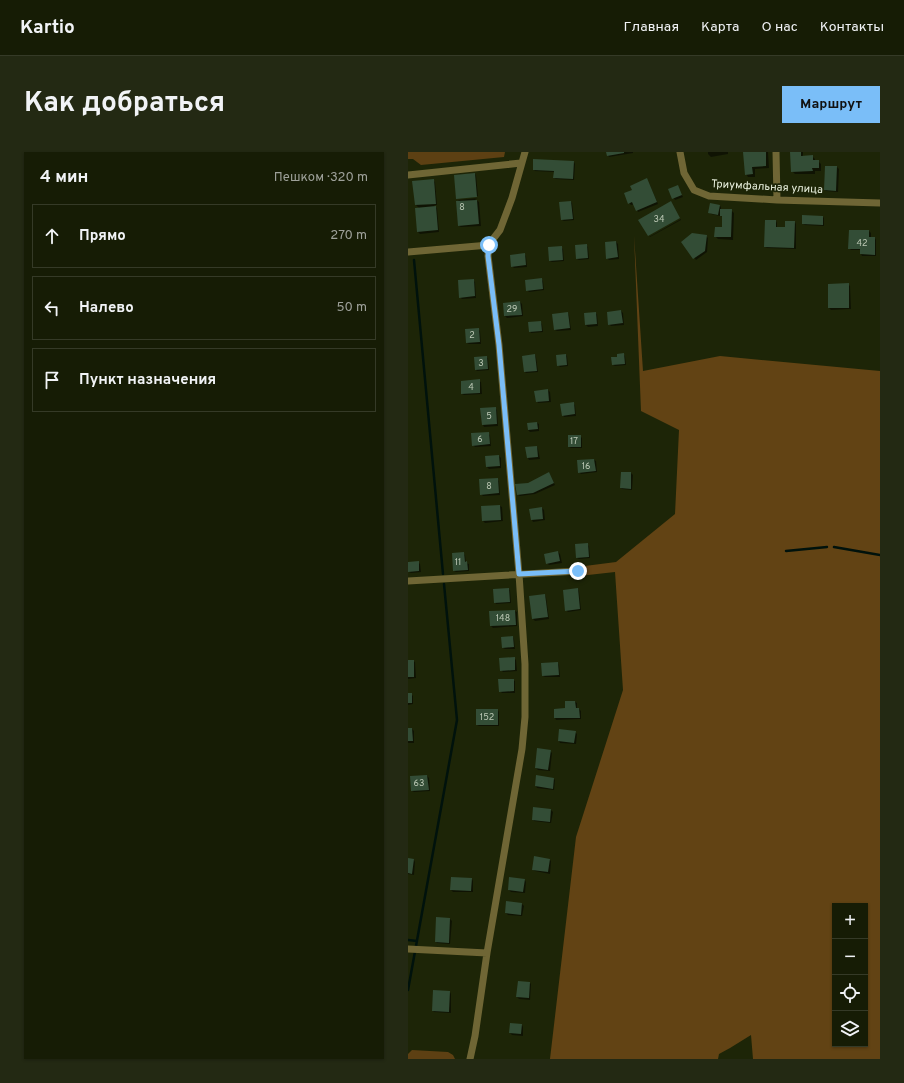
<!DOCTYPE html>
<html lang="ru">
<head>
<meta charset="utf-8">
<style>
  body { margin:0; font-family:Overpass,sans-serif; background:#232913; color:#f1f3f6 }
  .controls { position:absolute; right:12px; bottom:12px; display:grid; overflow:hidden; border-radius:0px; box-shadow:0 1px 3px #0004 }
  .controls button { width:36px; height:36px; display:grid; place-items:center; padding:0; border:0; border-bottom:1px solid #353a27; background:#161c05; color:#f1f3f6; font:20px sans-serif }
  .stop { position:absolute; width:12px; height:12px; margin:-9px; border:3px solid #7abef8; border-radius:50%; background:#fff }
  .stop.end { background:#7abef8; border-color:#fff; box-shadow:0 1px 4px #0008 }
  .list { margin:0; padding:0; list-style:none }
  h2 { display:flex; justify-content:space-between; align-items:center; height:52px; margin:0; padding:0 16px; font-size:17px }
  h2 small { font-size:13px; font-weight:400; color:#9ea19a }
  .list li { display:grid; grid-template-columns:26px 1fr auto; gap:12px; align-items:center; box-sizing:border-box; height:64px; margin:0 8px 8px; padding:0 8px; border:1px solid #353a27; border-radius:0px }
  .list b { display:block; font-size:15px; white-space:nowrap }
  .list em { font-size:13px; font-style:normal; color:#9ea19a }
  .icon { flex:none; width:22px; height:22px; fill:none; stroke:currentColor; stroke-width:2; stroke-linecap:round; stroke-linejoin:round }
  .map { position:relative; flex:none; width:472px; height:907px; overflow:hidden; border-radius:0px }
  header { display:flex; align-items:center; gap:24px; box-sizing:border-box; height:56px; padding:0 20px; background:#161c05; border-bottom:1px solid #353a27 }
  header strong { font-size:19px }
  nav { display:flex; gap:22px; margin-inline-start:auto; font-size:14px }
  .intro { display:flex; align-items:center; justify-content:space-between; box-sizing:border-box; height:96px; padding:0 24px }
  h1 { margin:0; font-size:28px }
  .button { padding:10px 18px; border-radius:0px; background:#7abef8; color:#111; font-size:14px; font-weight:700 }
  main { display:flex; gap:24px; padding:0 24px }
  aside { flex:1; background:#161c05; border-radius:0px; box-shadow:0 1px 3px #0004 }
  .map>svg:first-child { display:block }
</style>
</head>
<body>
<header>
<strong>Kartio</strong>
<nav><a>Главная</a><a>Карта</a><a>О нас</a><a>Контакты</a></nav>
</header>
<div class="intro"><h1>Как добраться</h1><a class="button">Маршрут</a></div>
<main>
<aside>
<h2>4 мин<small>Пешком · 320 m</small></h2>
<ul class="list">
<li><svg class="icon" aria-label="ahead" viewBox="0 0 24 24"><path d="M12 20V5M6 11l6-6 6 6"/></svg><div><b>Прямо</b></div><em>270 m</em></li>
<li><svg class="icon" aria-label="left" viewBox="0 0 24 24"><path d="M17 20v-9H6M10 6l-5 5 5 5"/></svg><div><b>Налево</b></div><em>50 m</em></li>
<li><svg class="icon" aria-label="arrive" viewBox="0 0 24 24"><path d="M6 21V4h12l-3 4 3 4H6"/></svg><div><b>Пункт назначения</b></div></li>
</ul>
</aside>
<div class="map">
<svg width="472" height="907" viewBox="0 0 472 907">
  <rect width="100%" height="100%" fill="#1d2507"/>
  <path fill="#5d4013" d="M0,0H97L96,5L13,13L5,7H0Z
    M4,898L40,900L45,903L47,907H0V902Z"/>
  <path fill="#624314" fill-rule="evenodd" d="M226,83L235,219L312,204L472,219V907H345L343,883L322,896L311,902L310,907H142L168,685L215,538L207,420L171,424L169,415L208,410L267,362L271,278L233,259ZM427,754H457V892H427Z"/>
  <path fill="#0007" d="M199,0H225V1L201,5L200,3Z
    M300,0H320V2L303,5L300,2Z
    M336,0H360L361,16L347,17V25H340L338,22Z
    M383,0H395V5L404,4L407,7V9H410L413,12V19H407V22H387L384,19Z
    M166,10L167,12L166,28L148,27L146,26L147,20L127,19L126,18Z
    M418,15H429L431,17L430,40L418,39L417,38Z
    M67,22L68,23L70,44L49,46V47L47,23Z
    M25,28L27,30L29,53H26L29,56L31,80L12,82L10,80L11,56L8,53Z
    M239,28L240,29L250,52L230,60L226,52L223,53L221,51L225,39Z
    M269,34L275,45L267,48L261,37Z
    M70,46L67,47L71,50L73,74L53,75L51,74L52,50L50,48Z
    M163,50L164,51L166,68L156,69L154,68Z
    M312,54L313,55V58H323L326,61L325,88L310,87L307,84L315,76V66L312,62V64L303,62L301,60Z
    M415,65L416,66V74L397,73L395,72Z
    M273,67V68L242,85H241Z
    M368,69L369,71V76H378L387,70L388,72V97L359,96L357,95Z
    M442,79H461L463,81V86H467L468,88V104H454L453,102V98H443L441,96Z
    M298,84L300,86L299,100L288,108L274,90Z
    M208,90L210,92L211,107L201,108L199,106Z
    M178,93L180,95L181,107L171,108L169,107Z
    M153,95L155,97L156,109L144,110L142,109Z
    M116,102L118,104L119,115L106,116L104,114Z
    M133,127L135,129L136,138L121,140L119,138Z
    M65,128L67,130L68,146L54,147L52,145Z
    M440,132L442,134L443,157L423,158L421,156Z
    M112,150L114,152L115,164L99,166L97,164L96,152Z
    M213,159L215,161L216,173L203,174L201,172Z
    M160,161L161,163L163,178L149,179L147,178Z
    M187,161L189,162L190,174L180,175L178,173L177,162Z
    M132,170L134,172L135,180L123,181L122,179Z
    M70,177L72,179L73,192H61L59,191Z
    M215,202L217,204L218,213L207,214L205,213L210,206Z
    M127,203L128,205L130,220L118,221L117,220Z
    M158,203L159,204L160,214L152,215L150,213Z
    M78,205L80,206L81,218L69,219L68,218Z
    M71,229L73,230L74,242L56,243L54,242Z
    M140,238L142,240L143,250L130,251L129,249Z
    M165,251L167,253L168,264L156,265L155,263Z
    M87,256L89,258L90,274L76,275L75,273Z
    M129,271L131,272V279L122,280L120,278Z
    M80,281L82,283L83,294L67,295L65,293Z
    M172,284L174,286V296H163L161,295Z
    M129,295L130,297L132,307L121,308L120,306Z
    M91,304L93,306V316L81,317L79,315L78,305Z
    M186,308L188,309L189,320L173,322L171,320Z
    M223,321L225,323L224,338L214,337L213,336Z
    M142,323L147,333L127,342L112,344L110,343L120,332Z
    M89,327L91,329L92,343L75,344L73,342Z
    M92,354L94,355L95,369L77,371L75,369Z
    M134,356L136,358L137,368L125,370L124,368Z
    M179,392L181,394L182,406L171,407L169,406Z
    M150,400L152,402L154,411L141,413L139,411Z
    M55,401L57,403L58,411L61,412V419L48,420L46,419Z
    M10,410L12,412L13,420L3,421L1,420Z
    M100,437L102,438L103,451L88,452L87,450Z
    M170,437L171,439L173,458L160,460L158,458Z
    M137,443L138,445L141,467L127,469L125,467Z
    M107,459L109,460V474L85,476L83,474Z
    M105,485L106,487L107,497H97L95,496Z
    M106,506L108,508L109,519L95,520L93,518Z
    M0,509H5L7,510L8,526L0,527Z
    M150,511L151,513L152,525H137L135,524Z
    M105,528L107,529V541H94L92,539Z
    M0,542H3L5,544V552L0,553Z
    M167,550L169,551V557H171L173,559V567L148,568L147,566Z
    M90,558L91,560V574H71L69,573Z
    M0,577H4L6,579V591H0Z
    M167,580L169,582L168,592L152,591L151,589Z
    M142,599L144,601L142,619L130,618L128,616Z
    M19,624L21,626L22,639L6,640L4,639Z
    M146,627L147,628L146,638L129,636L128,634Z
    M126,656L143,658L145,660L143,671L126,669L125,667Z
    M0,707L6,708L7,710L6,723L0,722Z
    M142,708L143,709L142,722L127,719L125,718Z
    M64,727L65,729V740H45L43,738Z
    M117,728L118,730L117,741L103,740L101,738Z
    M114,752L116,754L114,764L100,763L98,761Z
    M42,767L44,769L42,792L29,791L28,790Z
    M122,831L123,832L122,848L111,847L109,845Z
    M42,840L43,842V861L26,860L25,859Z
    M114,873L115,875V884L104,883L102,881Z"/>
  <g fill="none" stroke-linecap="round" stroke-linejoin="round">
    <path stroke="#00120c" stroke-width="2.5" d="M6,108L35,422
      M426,395L472,403
      M378,399L419,395
      M0,788L9,789
      M0,838L49,568L36,432"/>
  </g>
  <path fill="#334d36" d="M198,0H216V1L199,4Z
    M335,0H358V14L344,15L345,22L337,23Z
    M382,0H393V4L405,3V8H411V16H404L405,19L383,20Z
    M125,7L166,9L165,27L145,26L146,19L125,18Z
    M417,14H429L428,39L416,38Z
    M67,21L69,45L48,47L46,23Z
    M239,26L249,50L228,59L224,50L220,52L216,41L224,38L222,34Z
    M26,27L28,52L7,53L4,29Z
    M270,33L274,43L264,47L260,37Z
    M69,48L71,72L50,74L48,49Z
    M163,49L165,67L153,68L151,50Z
    M263,49L272,66L240,84L230,68Z
    M302,51L312,53L310,63L300,61Z
    M28,54L30,78L9,80L7,56Z
    M312,57H324L323,85H306L307,75H314V64H312Z
    M394,63L415,64V73L394,72Z
    M357,68H368V75H377V69H387L386,96L356,95Z
    M441,78H461V85H467V103L452,102V97H440Z
    M284,81L299,83L297,99L285,107L273,90Z
    M208,89L210,105L198,107L197,90Z
    M179,92L180,106L168,107L167,93Z
    M154,94L155,108L141,109L140,95Z
    M117,101L118,113L103,115L102,103Z
    M134,126L135,137L118,139L117,128Z
    M66,127L67,144L51,146L50,128Z
    M441,131V156H420V132Z
    M112,149L114,163L96,164L95,151Z
    M213,158L215,171L200,173L199,160Z
    M160,160L162,176L146,178L144,162Z
    M188,160L189,172L177,173L176,161Z
    M133,169L134,179L121,180L120,170Z
    M71,176L72,190L58,191L57,177Z
    M216,201L217,212L204,213L203,205H209V202Z
    M127,202L129,219L116,220L114,204Z
    M158,202L159,213L149,214L148,203Z
    M79,204L80,217L67,218L66,205Z
    M72,227V241L53,242V229Z
    M140,237L141,249L128,250L126,239Z
    M166,250L167,262L154,264L152,252Z
    M88,255L89,272L74,273L72,256Z
    M129,270L130,277L120,278L119,271Z
    M81,280L82,292L64,294L63,281Z
    M160,283H173V295H160Z
    M129,294L130,305L119,306L117,295Z
    M91,303L92,314L78,315L77,304Z
    M186,307L188,319L170,321L169,308Z
    M141,320L146,331L125,341L109,343L107,332L120,331Z
    M213,320H223V337L212,336Z
    M90,326L91,341L72,343L71,327Z
    M92,353L93,368L74,369L73,354Z
    M134,355L135,367L123,368L121,357Z
    M180,391L181,405L168,406L167,392Z
    M150,399L152,409L138,412L136,402Z
    M56,400L57,410L59,409L60,418L45,419L44,401Z
    M11,409V419L0,420V410Z
    M101,436L102,450L86,451L85,437Z
    M170,436L172,457L157,459L155,438Z
    M137,442L140,465L124,467L121,444Z
    M107,458L108,473L82,474L81,459Z
    M105,484L106,495L94,496L93,485Z
    M107,505V518L92,519L91,506Z
    M0,508H6V525H0Z
    M150,510L151,523L134,524L133,511Z
    M90,527H106V539L91,540Z
    M0,541H4V551H0Z
    M157,549H167L168,556H171L172,566H146V557L157,556Z
    M68,557H90V573H68Z
    M0,576H4L5,589H0Z
    M151,577L168,579L166,591L150,589Z
    M129,596L143,598L140,618L127,616Z
    M19,623L21,638L3,639L2,624Z
    M128,623L146,626L145,637L127,634Z
    M125,655L143,657L142,670L124,668Z
    M126,704L142,707L140,720L124,718Z
    M0,706L6,707L4,722L0,721Z
    M43,725L64,726L63,739L42,738Z
    M101,725L117,727L115,740L100,738Z
    M98,749L114,751L113,763L97,761Z
    M28,765L42,766L41,791L27,790Z
    M110,829L122,830L121,846L108,845Z
    M25,838L42,839L41,860L24,859Z
    M102,871L114,872L113,882L101,881Z"/>
  <g fill="none" stroke-linecap="round" stroke-linejoin="round">
    <path stroke="#6f6635" stroke-width="7" d="M272,0L276,21L286,38L301,44L369,48L472,51
      M368,0L369,48
      M0,23L113,11
      M0,100L81,93
      M0,429L170,419
      M0,797L79,801
      M62,907L67,884L79,801L114,597L117,565V512L111,422L91,193L80,104L81,93L85,87L92,78L104,46L117,0"/>
  </g>
  <g fill="none" stroke-linecap="round" stroke-linejoin="round">
    <path stroke="#7abef8" stroke-width="5" d="M81,93L80,104L91,193L111,422L170,419"/>
  </g>
  <g text-anchor="middle" dominant-baseline="central" stroke-width="3.5" stroke-linejoin="round" paint-order="stroke">
    <g font-size="9" fill="#bcc8b5">
      <text x="54" y="55">8</text>
      <text x="251" y="67">34</text>
      <text x="454" y="91">42</text>
      <text x="104" y="157">29</text>
      <text x="64" y="183">2</text>
      <text x="73" y="211">3</text>
      <text x="63" y="235">4</text>
      <text x="81" y="264">5</text>
      <text x="72" y="287">6</text>
      <text x="166" y="289">17</text>
      <text x="178" y="314">16</text>
      <text x="81" y="334">8</text>
      <text x="50" y="410">11</text>
      <text x="95" y="466">148</text>
      <text x="79" y="565">152</text>
      <text x="11" y="631">63</text>
    </g>
    <g font-size="11" fill="#eaf1df" stroke="#1d2507">
      <text transform="translate(359 35) rotate(3)">Триумфальная улица</text>
    </g>
  </g>
</svg>
<div class="controls">
<button>+</button>
<button>−</button>
<button><svg class="icon" aria-label="locate" viewBox="0 0 24 24"><circle cx="12" cy="12" r="6"/><path d="M12 2v4M12 18v4M2 12h4M18 12h4"/></svg></button>
<button><svg class="icon" aria-label="layers" viewBox="0 0 24 24"><path d="M12 4l9 5-9 5-9-5zM3 14l9 5 9-5"/></svg></button>
</div>
<div class="stop" style="left:81px;top:93px"></div>
<div class="stop end" style="left:170px;top:419px"></div>
</div>
</main>
</body>
</html>
